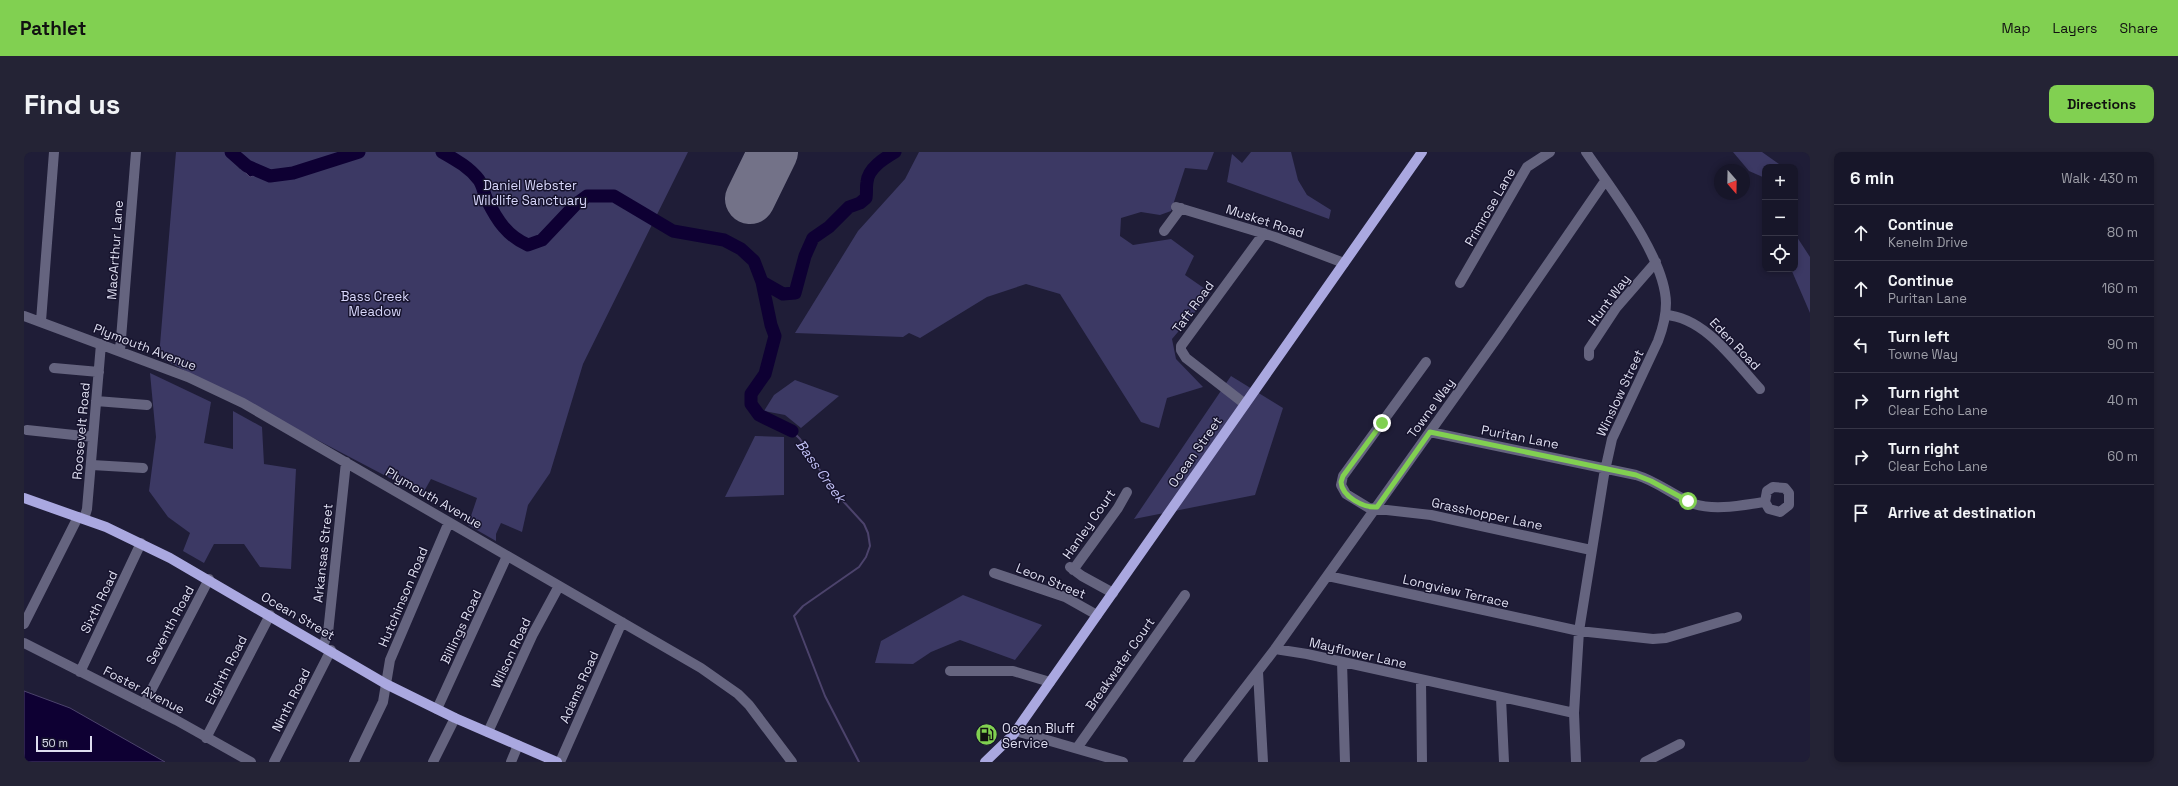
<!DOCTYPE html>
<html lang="en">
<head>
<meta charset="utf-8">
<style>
  body { margin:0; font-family:"Space Grotesk",sans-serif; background:#242335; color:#f1f3f6 }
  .controls { position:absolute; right:12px; top:12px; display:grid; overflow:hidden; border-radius:8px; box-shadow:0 2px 6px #0003 }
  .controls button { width:36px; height:36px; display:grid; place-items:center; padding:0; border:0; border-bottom:1px solid #363546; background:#171629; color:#f1f3f6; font:20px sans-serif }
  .compass { position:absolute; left:1690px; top:12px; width:36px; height:36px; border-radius:50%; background:#171629; box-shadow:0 2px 6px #0003; rotate:160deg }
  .scale { position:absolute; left:12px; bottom:10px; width:56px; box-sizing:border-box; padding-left:4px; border:2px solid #dedef0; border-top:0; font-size:11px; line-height:14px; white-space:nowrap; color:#dedef0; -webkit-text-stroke:3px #16132d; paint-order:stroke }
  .stop { position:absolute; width:12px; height:12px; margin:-9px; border:3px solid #81d051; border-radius:50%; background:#fff }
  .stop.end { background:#81d051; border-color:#fff; box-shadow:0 1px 4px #0008 }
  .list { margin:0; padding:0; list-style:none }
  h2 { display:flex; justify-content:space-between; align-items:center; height:52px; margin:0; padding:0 16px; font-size:17px }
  h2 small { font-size:13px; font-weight:400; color:#9e9fa8 }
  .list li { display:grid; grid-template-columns:26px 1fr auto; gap:12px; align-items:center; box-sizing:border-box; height:56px; padding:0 16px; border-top:1px solid #363546 }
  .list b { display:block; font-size:15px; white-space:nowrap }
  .list p { margin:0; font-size:13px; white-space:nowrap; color:#9e9fa8 }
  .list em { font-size:13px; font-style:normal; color:#9e9fa8 }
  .icon { flex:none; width:22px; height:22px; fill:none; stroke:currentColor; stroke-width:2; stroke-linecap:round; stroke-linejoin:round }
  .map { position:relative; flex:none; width:1786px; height:610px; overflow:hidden; border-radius:8px }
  header { display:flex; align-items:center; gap:24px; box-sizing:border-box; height:56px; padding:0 20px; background:#81d051; color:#111 }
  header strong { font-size:19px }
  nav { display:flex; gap:22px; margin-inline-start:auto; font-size:14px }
  .intro { display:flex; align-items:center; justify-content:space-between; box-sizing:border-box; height:96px; padding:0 24px }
  h1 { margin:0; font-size:28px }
  .button { padding:10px 18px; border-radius:8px; background:#81d051; color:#111; font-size:14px; font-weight:700 }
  main { display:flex; gap:24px; padding:0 24px }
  aside { flex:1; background:#171629; border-radius:8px; box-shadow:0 2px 6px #0003 }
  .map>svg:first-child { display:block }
</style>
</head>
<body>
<header>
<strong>Pathlet</strong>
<nav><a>Map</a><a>Layers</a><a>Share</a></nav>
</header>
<div class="intro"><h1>Find us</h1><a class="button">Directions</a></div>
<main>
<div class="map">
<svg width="1786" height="610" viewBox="0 0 1786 610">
  <rect width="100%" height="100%" fill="#1f1d37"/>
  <path fill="#3c3964" d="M152,0H200L216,17L240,18L226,10L217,0H664L559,212L526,321L504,353L498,380L477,371L472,382V389L444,373L453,346L407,327L398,343L135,205Z
    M895,0H1190L1183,18L1161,16L1147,59L1136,63L1117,60L1097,66L1096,84L1109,93L1147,87L1170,104L1161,123L1187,141L1148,187L1152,207L1179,235L1143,246L1135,276L1117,270L1036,142L1002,132L963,145L896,186L885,181L879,185L771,181L834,79L881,27Z
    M1227,0H1267L1274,28L1283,43L1307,58L1305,67L1203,30L1208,2L1218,11Z
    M1709,0H1738L1759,15H1741V26L1725,19Z
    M1771,82L1786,105V161L1767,117H1771Z
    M126,221L187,250L180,291L209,297V259L238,275L240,312L272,317L267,417L236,415L220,392H190L180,411L159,399L166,381L144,365L125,339L132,285Z
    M1207,224L1259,256L1231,343L1110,367Z
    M771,228L815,244L777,276L761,263L740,259L750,243Z
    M731,284L760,285V343L701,345Z
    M939,443L1018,473L991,508L936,488L907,500L889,512L851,511L857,489Z"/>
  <path fill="#0e0033" stroke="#4c436c" d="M200,0H217L226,10L240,18L238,21L226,25Z
    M0,539L46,556L141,610H0Z"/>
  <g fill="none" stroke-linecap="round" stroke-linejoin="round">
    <path stroke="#4c436c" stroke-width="2" d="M768,279L776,287L808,337L840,372L844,381L846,394L842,405L835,415L779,454L770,464L801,544L835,610"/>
    <path stroke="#0e0033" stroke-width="13" d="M207,0L223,14L246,24L269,21L335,0
      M418,0C432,8 445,15 455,28C459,34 460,42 463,48C473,68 483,84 504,93L518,88L552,52L563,44H590L649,79L700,88L717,97L730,109L738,130L747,173L751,184L741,222L727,242V252L735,263L768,279
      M738,130L759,142L771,141L781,104L789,86L805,75L825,55L836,51L842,46C843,40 842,35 843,30C844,16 861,6 871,0"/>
    <path stroke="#737288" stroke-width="50" d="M726,47L749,0"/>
    <path stroke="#65647f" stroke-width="10" d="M1152,55L1251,85L1320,111
      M1140,79L1157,56
      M1436,131L1503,15L1526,0
      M1641,163C1681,165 1711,210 1736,237
      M0,164L164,225L219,251L677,516L714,542L725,553L768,610
      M17,169L30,0
      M96,199L112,0
      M1565,204V197L1592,156L1632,110
      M1402,210L1319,324L1317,333L1322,342L1345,356L1407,363L1567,398
      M30,216L75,220
      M72,249L123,253
      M1221,252L1162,206L1157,198V194L1240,81
      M3,278L69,285
      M1406,280L1612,323C1633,329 1650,344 1670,352C1692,359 1719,353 1741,350L1745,357L1756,360L1765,353V341L1761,336L1749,335L1743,339L1741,350
      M68,313L119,316
      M60,367L63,357L77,192
      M1046,415L1058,424L1089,441
      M1049,418L1094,356L1103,340
      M970,421L1041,445L1073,463
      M1304,424L1555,479L1629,487L1642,486L1713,465
      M0,472L54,365
      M0,491L152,568L227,610
      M299,494L304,481L322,310
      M1251,497L1475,183L1581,29
      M1318,510L1321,610
      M926,519H989L1026,530
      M56,520L117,391
      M1234,520L1239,610
      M1397,529L1398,610
      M1477,546L1480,610
      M120,552L185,427
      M413,557L483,404
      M992,579L1099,610
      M464,580L509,482L535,434
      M182,586L246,463
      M1053,596L1161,443
      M250,610L307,498
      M330,610L359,550L366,508L425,370
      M409,610L431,566
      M487,610L494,593
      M536,610L598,470
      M1164,610L1251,497L1283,502L1550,561
      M1552,610L1550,561L1555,479L1580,323L1588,287L1634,189C1639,176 1642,164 1642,151C1641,105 1588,38 1562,0
      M1621,610L1656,592"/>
    <path stroke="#aaa8e0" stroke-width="10" d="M0,346L82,375L146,406L362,532L431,566L533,610
      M961,610L989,583L1398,0"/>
  </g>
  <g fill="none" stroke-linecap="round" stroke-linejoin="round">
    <path stroke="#81d051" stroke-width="5" d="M1358,271L1319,324L1317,330C1318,345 1340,356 1353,355L1406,280L1612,323L1627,329L1664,349"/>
  </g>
  <defs>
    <symbol id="fuel-disc" viewBox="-11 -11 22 22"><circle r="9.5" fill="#81d051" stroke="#16132d"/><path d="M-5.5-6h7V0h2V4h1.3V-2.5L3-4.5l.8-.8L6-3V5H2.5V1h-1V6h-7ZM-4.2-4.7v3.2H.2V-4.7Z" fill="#111"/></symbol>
  </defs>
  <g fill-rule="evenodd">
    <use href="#fuel-disc" x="950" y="570" width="25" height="25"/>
  </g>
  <g text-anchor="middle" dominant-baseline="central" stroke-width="3" stroke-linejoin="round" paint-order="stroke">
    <g font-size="13" fill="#d8d7fb" stroke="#16132d">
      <text x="506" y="33">Daniel Webster<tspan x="506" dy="15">Wildlife Sanctuary</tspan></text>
      <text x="351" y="144">Bass Creek<tspan x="351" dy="15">Meadow</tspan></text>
    </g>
    <g font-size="13" fill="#dedef0" stroke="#16132d">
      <text transform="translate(1466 55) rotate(-60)">Primrose Lane</text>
      <text transform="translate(1241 69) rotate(18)">Musket Road</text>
      <text transform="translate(91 98) rotate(-86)">MacArthur Lane</text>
      <text transform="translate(1585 148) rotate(-53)">Hunt Way</text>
      <text transform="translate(1169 155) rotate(-54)">Taft Road</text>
      <text transform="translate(1711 192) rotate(46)">Eden Road</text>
      <text transform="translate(121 195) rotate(21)">Plymouth Avenue</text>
      <text transform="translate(1596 241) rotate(-65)">Winslow Street</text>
      <text transform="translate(1407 256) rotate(-54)">Towne Way</text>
      <text transform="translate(57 279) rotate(-85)">Roosevelt Road</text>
      <text transform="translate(1496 285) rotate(11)">Puritan Lane</text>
      <text transform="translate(1171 300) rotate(-55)">Ocean Street</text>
      <text transform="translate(410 346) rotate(30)">Plymouth Avenue</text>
      <text transform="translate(1463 362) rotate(12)">Grasshopper Lane</text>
      <text transform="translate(1065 372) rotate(-55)">Hanley Court</text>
      <text transform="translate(299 401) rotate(-84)">Arkansas Street</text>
      <text transform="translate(1027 429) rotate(22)">Leon Street</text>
      <text transform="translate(1432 439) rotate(13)">Longview Terrace</text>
      <text transform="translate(379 445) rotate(-67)">Hutchinson Road</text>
      <text transform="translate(75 450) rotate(-64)">Sixth Road</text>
      <text transform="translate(274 464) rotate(30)">Ocean Street</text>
      <text transform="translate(146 473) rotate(-62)">Seventh Road</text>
      <text transform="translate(437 475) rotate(-65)">Billings Road</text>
      <text transform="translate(487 501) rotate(-65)">Wilson Road</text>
      <text transform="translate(1334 501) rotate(13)">Mayflower Lane</text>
      <text transform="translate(1096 512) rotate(-55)">Breakwater Court</text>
      <text transform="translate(202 518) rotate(-63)">Eighth Road</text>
      <text transform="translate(555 535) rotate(-66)">Adams Road</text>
      <text transform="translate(120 538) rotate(27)">Foster Avenue</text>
      <text transform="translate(267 548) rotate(-63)">Ninth Road</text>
    </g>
    <g font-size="13" fill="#dedef0" stroke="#16132d" text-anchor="start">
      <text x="978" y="576">Ocean Bluff<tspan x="978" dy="15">Service</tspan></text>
    </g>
    <g font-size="14" font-style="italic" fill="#c2c1f6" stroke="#16132d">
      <text transform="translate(797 319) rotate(54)">Bass Creek</text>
    </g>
  </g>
</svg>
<div class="controls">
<button>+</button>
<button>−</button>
<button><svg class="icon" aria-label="locate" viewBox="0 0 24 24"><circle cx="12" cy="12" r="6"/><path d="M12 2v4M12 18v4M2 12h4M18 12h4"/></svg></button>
</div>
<svg class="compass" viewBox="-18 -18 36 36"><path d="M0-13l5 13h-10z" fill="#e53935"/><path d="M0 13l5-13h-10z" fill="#9e9fa8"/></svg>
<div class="scale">50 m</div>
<div class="stop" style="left:1664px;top:349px"></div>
<div class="stop end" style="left:1358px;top:271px"></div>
</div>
<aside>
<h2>6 min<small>Walk · 430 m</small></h2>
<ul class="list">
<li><svg class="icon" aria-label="ahead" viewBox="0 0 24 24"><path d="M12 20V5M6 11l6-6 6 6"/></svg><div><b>Continue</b><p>Kenelm Drive</p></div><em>80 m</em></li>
<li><svg class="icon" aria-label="ahead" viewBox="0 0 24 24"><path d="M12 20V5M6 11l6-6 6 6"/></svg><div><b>Continue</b><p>Puritan Lane</p></div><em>160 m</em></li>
<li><svg class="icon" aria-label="left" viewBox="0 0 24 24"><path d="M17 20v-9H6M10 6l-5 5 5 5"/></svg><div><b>Turn left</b><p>Towne Way</p></div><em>90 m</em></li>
<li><svg class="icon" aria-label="right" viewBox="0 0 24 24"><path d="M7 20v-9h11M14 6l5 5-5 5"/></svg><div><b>Turn right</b><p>Clear Echo Lane</p></div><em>40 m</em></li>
<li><svg class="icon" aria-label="right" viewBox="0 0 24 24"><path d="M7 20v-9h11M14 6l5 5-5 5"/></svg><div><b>Turn right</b><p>Clear Echo Lane</p></div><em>60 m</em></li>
<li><svg class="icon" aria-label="arrive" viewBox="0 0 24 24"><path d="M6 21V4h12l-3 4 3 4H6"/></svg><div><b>Arrive at destination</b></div></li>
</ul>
</aside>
</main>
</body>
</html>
